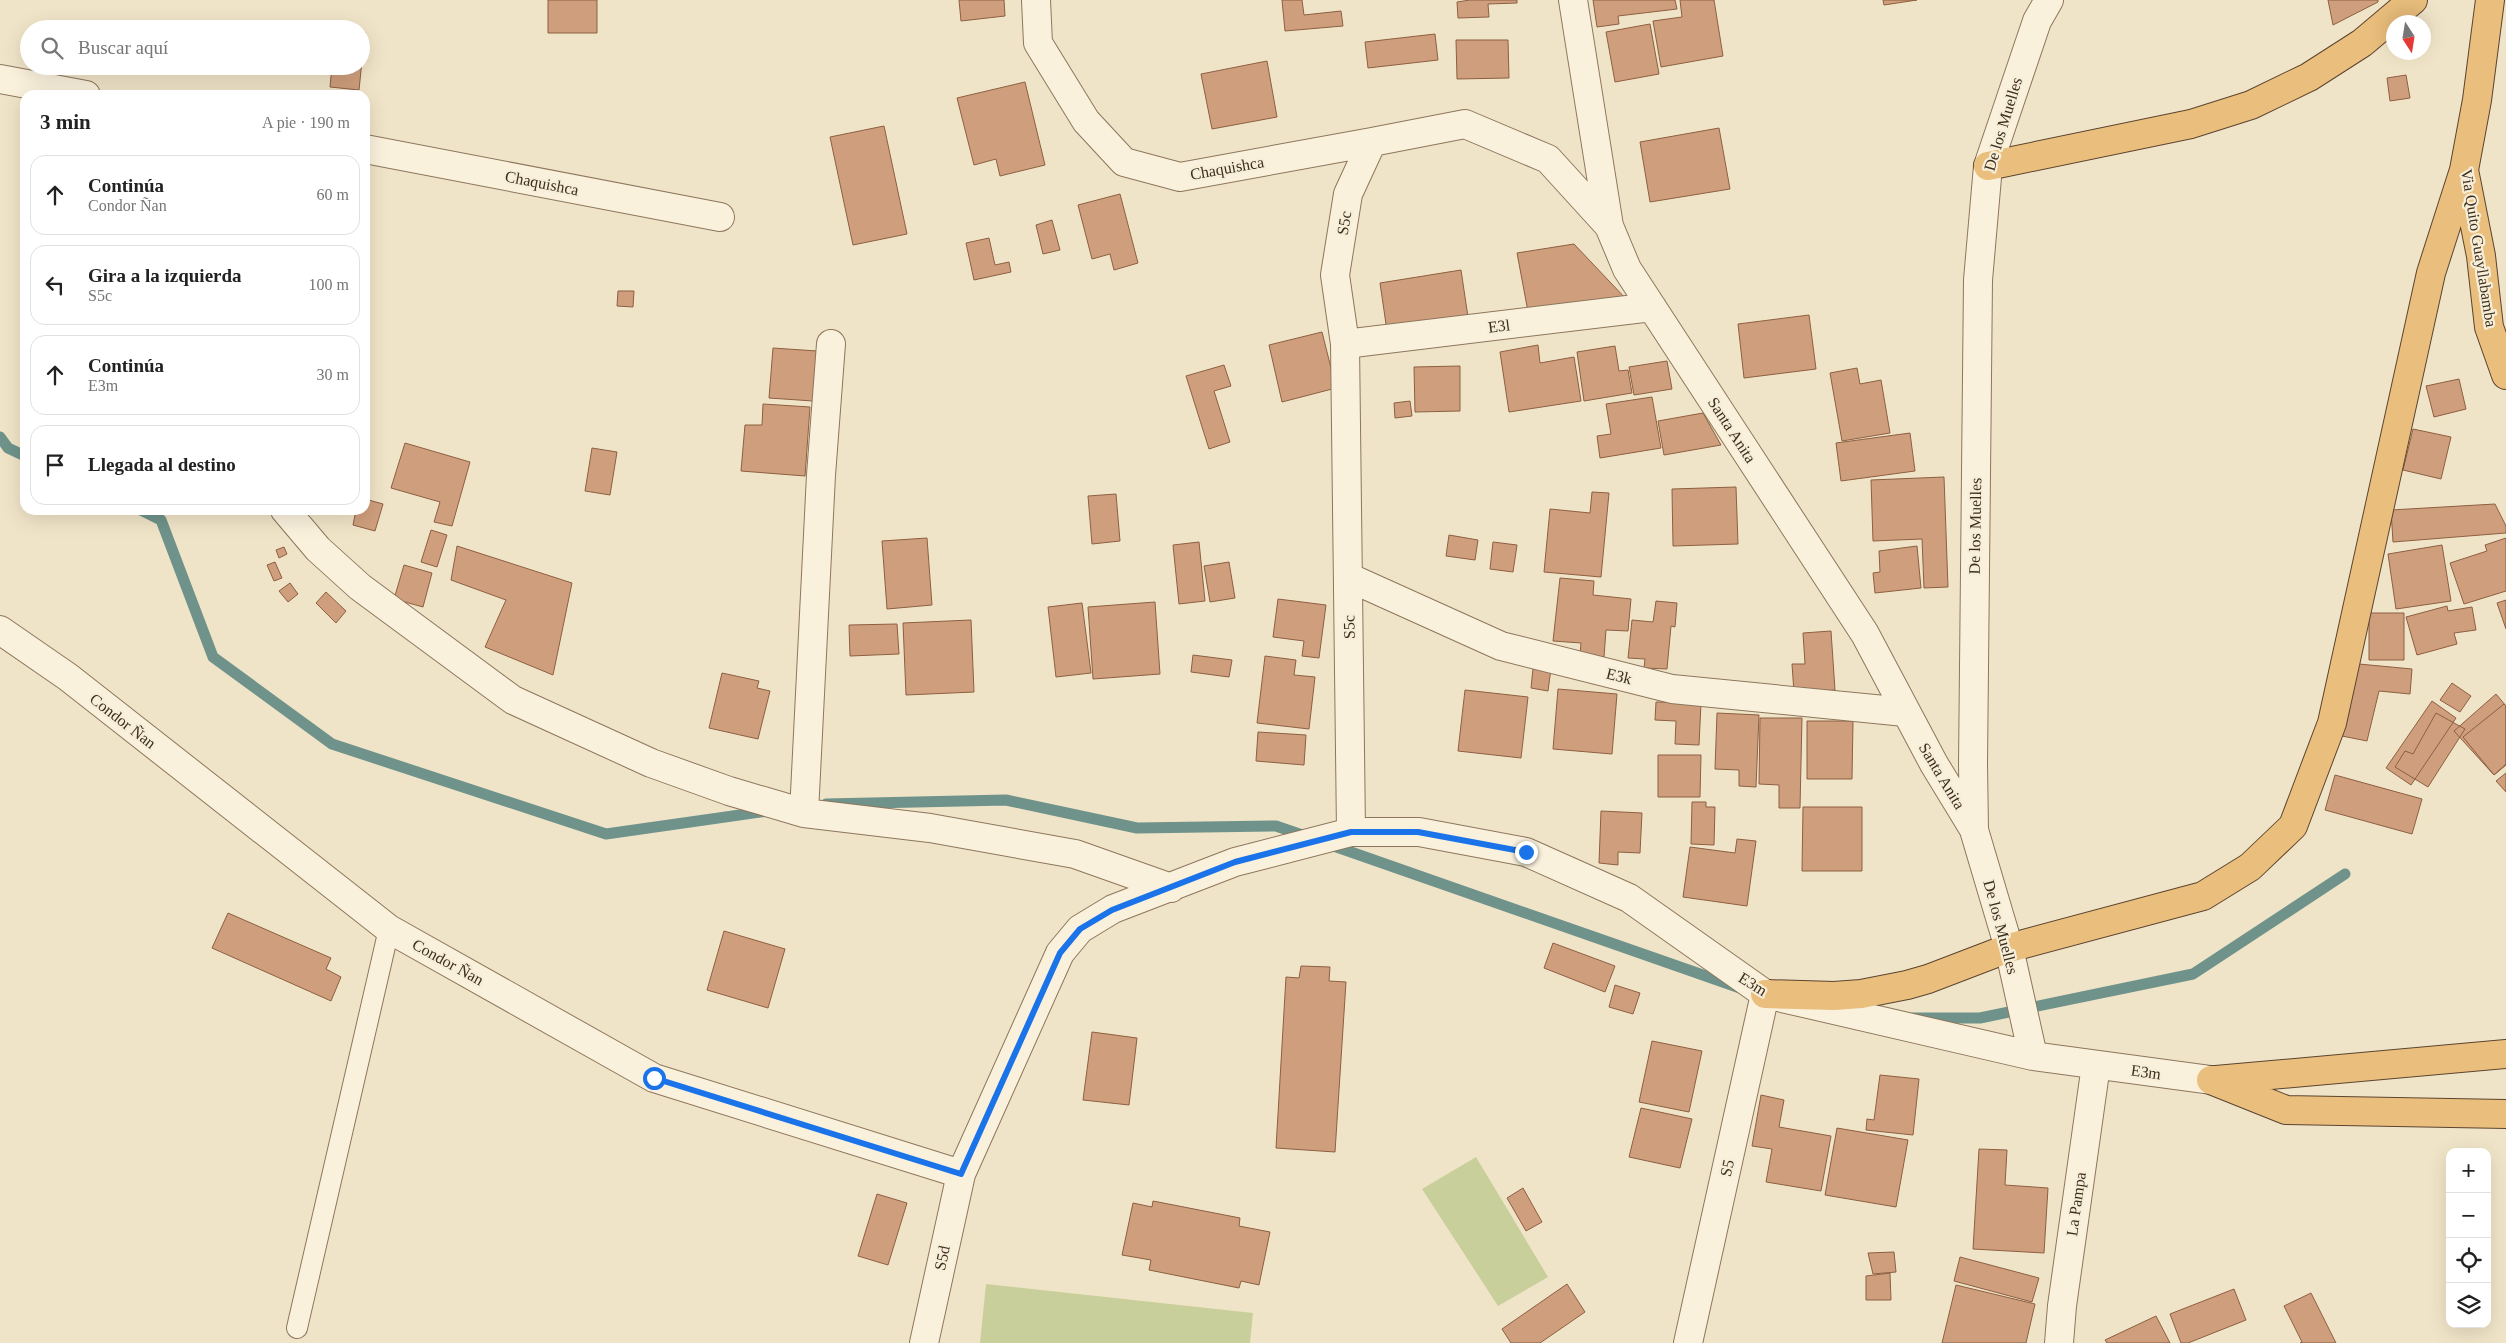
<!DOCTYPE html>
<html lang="es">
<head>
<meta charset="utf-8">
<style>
  body { margin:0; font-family:"Times New Roman",serif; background:#f2f2f2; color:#222 }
  .controls { position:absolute; right:15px; bottom:15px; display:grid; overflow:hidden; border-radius:10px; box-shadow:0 5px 20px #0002 }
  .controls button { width:45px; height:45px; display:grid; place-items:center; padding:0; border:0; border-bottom:1px solid #e0e0e0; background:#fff; color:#222; font:25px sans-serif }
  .compass { position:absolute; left:2386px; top:15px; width:45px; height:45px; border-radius:50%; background:#fff; box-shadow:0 5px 20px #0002; rotate:168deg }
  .stop { position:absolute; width:15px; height:15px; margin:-11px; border:4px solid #1a73e8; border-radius:50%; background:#fff }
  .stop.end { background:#1a73e8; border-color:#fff; box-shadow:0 1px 5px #0008 }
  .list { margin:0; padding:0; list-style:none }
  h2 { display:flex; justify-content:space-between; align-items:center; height:65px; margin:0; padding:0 20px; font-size:21px }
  h2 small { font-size:16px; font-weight:400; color:#767676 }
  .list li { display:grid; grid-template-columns:32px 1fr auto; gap:15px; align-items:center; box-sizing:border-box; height:80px; margin:0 10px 10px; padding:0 10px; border:1px solid #e0e0e0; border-radius:15px }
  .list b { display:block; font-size:19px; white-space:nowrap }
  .list p { margin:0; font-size:16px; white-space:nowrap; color:#767676 }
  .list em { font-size:16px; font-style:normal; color:#767676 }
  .icon { flex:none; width:28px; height:28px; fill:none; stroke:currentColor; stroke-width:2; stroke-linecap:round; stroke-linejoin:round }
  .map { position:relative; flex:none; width:2506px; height:1343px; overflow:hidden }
  .search { position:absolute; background:#fff; box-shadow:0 5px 20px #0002; left:20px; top:20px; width:350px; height:55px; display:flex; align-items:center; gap:12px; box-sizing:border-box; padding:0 18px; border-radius:28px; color:#767676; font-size:19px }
  .panel { position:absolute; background:#fff; box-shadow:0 5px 20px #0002; left:20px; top:90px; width:350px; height:425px; border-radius:15px }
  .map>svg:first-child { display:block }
</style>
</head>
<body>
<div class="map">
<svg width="2506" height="1343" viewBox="0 0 2506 1343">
  <rect width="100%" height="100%" fill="#f0e4c8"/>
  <path fill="#c9cf9b" d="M1476,1157L1548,1277L1498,1306L1422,1189Z
    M986,1284L1253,1313L1250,1343H980Z"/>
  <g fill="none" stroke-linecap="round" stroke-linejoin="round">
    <path stroke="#6f938a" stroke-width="11" d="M0,437L8,448L25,456
      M141,510L161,520L213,657L332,744L606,834L768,811
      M826,804L1006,800L1137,828L1276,826L1308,837
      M1328,844L1740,988
      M1913,1018H1980L2193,974L2345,874"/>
  </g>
  <path fill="#cf9f7d" stroke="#8d5f41" d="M548,0H597V33H548Z
    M959,0H1004L1005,16L961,21Z
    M1282,0H1302L1304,15L1341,11L1343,26L1285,31Z
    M1470,0H1517V3L1488,4L1489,17L1458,18L1457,2Z
    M1593,0H1675L1677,9L1618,16L1619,24L1597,27Z
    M1680,0H1714L1723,56L1661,67L1653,21L1682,17Z
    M1883,0H1917L1884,5Z
    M2328,0H2378V2L2333,25Z
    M1650,24L1659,74L1615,82L1606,32Z
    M361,32H365L359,90L330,87L332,66H361Z
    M1435,34L1438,60L1368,68L1365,42Z
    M1456,40H1508L1509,78L1457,79Z
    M1267,61L1277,117L1212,129L1201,74Z
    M2406,75L2410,98L2390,101L2387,78Z
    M1025,82L1045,165L1000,176L996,159L974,165L957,98Z
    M884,126L907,234L853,245L830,137Z
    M1719,128L1730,189L1650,202L1640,142Z
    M1120,194L1138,263L1114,270L1110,254L1092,259L1078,205Z
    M1052,220L1060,250L1043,254L1036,225Z
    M989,238L995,265L1009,262L1011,272L974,280L966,243Z
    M1574,244L1628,301L1529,317L1517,253Z
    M1461,270L1468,317L1387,331L1380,283Z
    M618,291H634L633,307L617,306Z
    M1809,315L1816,369L1744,378L1738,324Z
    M1322,332L1336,388L1282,402L1269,345Z
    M1538,345L1540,363L1574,357L1581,401L1509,412L1500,352Z
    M1615,346L1619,371L1628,370L1632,393L1584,401L1577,352Z
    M773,348L817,351L813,401L769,398Z
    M1667,361L1672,389L1634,395L1629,367Z
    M1224,365L1231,386L1214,391L1230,442L1209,449L1186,376Z
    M1460,366V411L1415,412L1414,367Z
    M1857,368L1860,384L1881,380L1890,433L1842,441L1830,373Z
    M2459,379L2466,409L2434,417L2426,386Z
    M1652,397L1661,448L1600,458L1597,436L1611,434L1606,404Z
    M1410,401L1412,416L1395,418L1394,403Z
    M763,404L810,407L805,476L741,471L745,425H762Z
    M1703,413L1721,445L1664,455L1658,421Z
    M2413,429L2451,437L2441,479L2403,470Z
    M1910,433L1915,471L1841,481L1836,443Z
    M405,443L470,462L452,526L434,522L440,502L391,488Z
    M592,448L617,452L610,495L585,491Z
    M1944,477L1948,587L1924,588L1922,539L1873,541L1871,480Z
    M1736,487L1738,544L1673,546L1672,489Z
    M1592,492L1609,493L1601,577L1544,572L1550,509L1590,513Z
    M1116,494L1120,541L1092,544L1088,496Z
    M365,499L383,504L375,531L353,525L356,510H365Z
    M2495,504L2506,526V533L2393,542L2391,510Z
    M431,530L447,535L437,567L421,562Z
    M1449,535L1478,540L1475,560L1446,556Z
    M927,538L932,605L887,609L882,541Z
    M2506,538V591L2464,604L2450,563L2487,551L2485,545Z
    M1199,542L1205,601L1179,604L1173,545Z
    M1493,542L1517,545L1513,572L1490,569Z
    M2442,545L2451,601L2396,609L2388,554Z
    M457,546L572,583L553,675L485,647L506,600L451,580Z
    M1917,546L1921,588L1875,593L1873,573L1880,572L1879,551Z
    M284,547L287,554L279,558L276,550Z
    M275,562L282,578L274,581L267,565Z
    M1229,562L1235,598L1210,602L1204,566Z
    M404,565L432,573L423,607L394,599Z
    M1560,578L1594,581L1593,595L1631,599L1628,631L1606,630L1604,657L1580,655L1581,643L1553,641Z
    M290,583L298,594L288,602L279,591Z
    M326,592L346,611L336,623L316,603Z
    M1278,599L1326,605L1319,658L1302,656L1304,641L1273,637Z
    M2506,600V629L2497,603Z
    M1656,601L1677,603L1675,627L1671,626L1667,669L1644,668L1645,659L1628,658L1632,620L1653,622Z
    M1155,602L1160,674L1093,679L1088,607Z
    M1082,603L1091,673L1056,677L1048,607Z
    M2447,606L2448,611L2472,607L2476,630L2454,633L2457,644L2417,655L2406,617Z
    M2369,613H2404V660H2369Z
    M971,620L974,692L906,695L903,623Z
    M897,624L899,654L850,656L849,625Z
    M1831,631L1835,690L1794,693L1792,664H1805L1803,633Z
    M1193,655L1232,660L1229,677L1191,672Z
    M1265,656L1296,660L1294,675L1315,677L1309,729L1257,723Z
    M1534,659L1552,661L1548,691L1531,688Z
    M2359,664L2412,669L2410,694L2379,691L2367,741L2342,736Z
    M722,673L759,681L757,688L770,691L758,739L709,728Z
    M2452,683L2471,696L2460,712L2440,700Z
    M1558,689L1617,694L1612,754L1553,749Z
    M1465,690L1528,697L1521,758L1458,751Z
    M2496,694L2506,706V764L2494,775L2454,731Z
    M2432,701L2456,718L2411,785L2386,768Z
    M1656,702L1701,703L1699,745L1675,744L1676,721L1655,720Z
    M2504,704L2506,706V765L2494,775L2463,737Z
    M1717,713L1759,715L1756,787L1739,786V770L1715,769Z
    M2436,713L2465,729L2428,787L2395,767L2405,751L2413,754Z
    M1760,718H1802L1800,808H1779V785L1759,784Z
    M1807,721H1853L1852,779H1807Z
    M1258,732L1306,735L1304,765L1256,761Z
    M1658,755H1701L1700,797H1658Z
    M2506,773V792L2496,781Z
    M2335,775L2422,799L2412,834L2325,810Z
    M1692,802H1706V807H1715L1714,845L1691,844Z
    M1803,807H1862V871H1802Z
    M1601,811L1642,813L1640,853L1618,852V865L1599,863Z
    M1737,839L1756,841L1747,906L1683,897L1690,847L1735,853Z
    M228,913L331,958L326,969L341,977L331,1001L212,948Z
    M724,931L785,949L768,1008L707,990Z
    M1553,943L1615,966L1605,992L1544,968Z
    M1301,966L1330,967L1329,981L1346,982L1335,1152L1276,1148L1286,977L1299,978Z
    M1615,985L1640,993L1633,1014L1609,1007Z
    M1092,1032L1137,1038L1129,1105L1083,1100Z
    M1652,1041L1702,1051L1689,1112L1639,1102Z
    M1880,1075L1919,1079L1913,1135L1866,1130L1867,1119L1874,1120Z
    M1761,1095L1784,1100L1779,1127L1831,1136L1821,1191L1766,1182L1772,1149L1752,1146Z
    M1641,1108L1692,1119L1680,1168L1629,1157Z
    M1837,1128L1908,1140L1896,1207L1825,1195Z
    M1979,1149L2007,1150L2005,1185L2048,1188L2044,1253L1973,1249Z
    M1523,1188L1542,1222L1526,1231L1507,1198Z
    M877,1194L907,1203L888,1265L858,1256Z
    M1153,1201L1240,1218L1239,1226L1270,1232L1259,1285L1241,1281L1239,1288L1149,1270L1151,1260L1122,1255L1133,1203L1152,1207Z
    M1894,1252L1896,1272L1873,1274L1868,1253Z
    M1960,1257L2039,1278L2032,1302L1954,1281Z
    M1890,1273L1891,1300H1866V1276Z
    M1567,1284L1585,1312L1540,1343H1511L1502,1329Z
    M1956,1285L2035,1304L2026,1343H1942Z
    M2234,1289L2246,1320L2188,1343H2181L2170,1314Z
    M2311,1293L2336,1343H2300L2302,1342L2284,1306Z
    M2156,1316L2170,1343H2107L2105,1340Z"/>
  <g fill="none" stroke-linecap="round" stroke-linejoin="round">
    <defs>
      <path id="service" d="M297,1328L389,929"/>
      <path id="minor" d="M1036,0L1038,43L1086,121L1124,162L1180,177L1372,142
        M1573,0L1609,226L1627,269L1865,634L1934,764L1973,828
        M0,79L86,95
        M365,149L720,217
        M1345,344L1652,307
        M285,510L318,549L360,587L513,700L651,763L729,791L804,813L930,828L1075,854L1171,888
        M1348,577L1501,646L1672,689L1905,712
        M0,630L68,677L389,929L654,1078L961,1174
        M804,813L821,475L831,344
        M1351,832H1419L1526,852L1629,898L1765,994L2033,1056L2211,1080
        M2033,1056L2009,948L1974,830L1973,764L1978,280L1988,166L2037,21L2049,0
        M924,1343L961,1174L1060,953L1080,929L1113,909L1235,862L1351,832L1345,344L1335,275L1348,194L1372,142L1465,124L1548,159L1609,226
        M1688,1343L1765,994
        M2059,1343L2062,1306L2096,1065"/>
      <path id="trunk" d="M2490,0L2477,100L2464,170L2481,256L2489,327L2506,375
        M1988,166L2191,124L2251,105L2309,77L2362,43L2413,0
        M1765,994L1834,996L1861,994L1907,985L1928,979L2009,948L2203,896L2250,867L2293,826L2332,723L2431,273L2464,170
        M2211,1080L2286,1110L2506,1114
        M2216,1080L2506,1054"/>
    </defs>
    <use href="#service" stroke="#8d765c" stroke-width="22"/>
    <use href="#minor" stroke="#8d765c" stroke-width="30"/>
    <use href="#trunk" stroke="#5b4430" stroke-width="30"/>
    <use href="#service" stroke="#faf1dc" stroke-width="20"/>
    <use href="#minor" stroke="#faf1dc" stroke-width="28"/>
    <use href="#trunk" stroke="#eabe7c" stroke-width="28"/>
  </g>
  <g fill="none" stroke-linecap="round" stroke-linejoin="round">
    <path stroke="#1a73e8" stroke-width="6" d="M654,1078L961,1174L1060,953L1080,929L1112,910L1235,862L1351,832H1418L1526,852"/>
  </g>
  <g text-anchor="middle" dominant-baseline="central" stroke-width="4.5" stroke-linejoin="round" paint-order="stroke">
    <g font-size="16" fill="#3d2e20" stroke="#f7eed8">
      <text transform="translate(2003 124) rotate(-73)">De los Muelles</text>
      <text transform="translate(1227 168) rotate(-10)">Chaquishca</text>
      <text transform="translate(542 183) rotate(11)">Chaquishca</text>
      <text transform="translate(1344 223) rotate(-81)">S5c</text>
      <text transform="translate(2479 248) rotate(81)">Via Quito Guayllabamba</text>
      <text transform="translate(1499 326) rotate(-7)">E3l</text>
      <text transform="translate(1732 430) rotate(57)">Santa Anita</text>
      <text transform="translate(1975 526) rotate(-89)">De los Muelles</text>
      <text transform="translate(1349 627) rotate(-91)">S5c</text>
      <text transform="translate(1619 676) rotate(14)">E3k</text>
      <text transform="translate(123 721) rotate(38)">Condor Ñan</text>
      <text transform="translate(1942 776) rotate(59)">Santa Anita</text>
      <text transform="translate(2001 927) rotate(75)">De los Muelles</text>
      <text transform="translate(448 962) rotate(29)">Condor Ñan</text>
      <text transform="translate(1753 984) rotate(32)">E3m</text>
      <text transform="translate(2146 1072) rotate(8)">E3m</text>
      <text transform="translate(1727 1168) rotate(-78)">S5</text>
      <text transform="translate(2076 1204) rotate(-82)">La Pampa</text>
      <text transform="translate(942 1258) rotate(-78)">S5d</text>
    </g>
  </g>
</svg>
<div class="controls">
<button>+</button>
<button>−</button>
<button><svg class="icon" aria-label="locate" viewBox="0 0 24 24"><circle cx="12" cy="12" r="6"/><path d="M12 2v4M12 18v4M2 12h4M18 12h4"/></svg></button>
<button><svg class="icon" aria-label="layers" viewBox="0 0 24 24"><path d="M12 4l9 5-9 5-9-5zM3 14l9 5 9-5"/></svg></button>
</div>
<svg class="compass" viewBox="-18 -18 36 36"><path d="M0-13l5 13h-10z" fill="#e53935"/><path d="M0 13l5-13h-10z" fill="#767676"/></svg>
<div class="stop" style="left:654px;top:1078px"></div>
<div class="stop end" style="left:1526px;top:852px"></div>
<div class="search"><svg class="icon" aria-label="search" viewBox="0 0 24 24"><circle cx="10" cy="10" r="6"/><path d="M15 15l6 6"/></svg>Buscar aquí</div>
<section class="panel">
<h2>3 min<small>A pie · 190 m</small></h2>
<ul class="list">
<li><svg class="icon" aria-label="ahead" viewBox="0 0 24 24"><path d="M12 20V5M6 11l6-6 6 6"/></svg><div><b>Continúa</b><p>Condor Ñan</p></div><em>60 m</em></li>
<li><svg class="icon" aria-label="left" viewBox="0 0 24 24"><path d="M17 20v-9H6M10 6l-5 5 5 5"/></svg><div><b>Gira a la izquierda</b><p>S5c</p></div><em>100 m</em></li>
<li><svg class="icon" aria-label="ahead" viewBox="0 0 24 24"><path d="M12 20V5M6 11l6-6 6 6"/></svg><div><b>Continúa</b><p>E3m</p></div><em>30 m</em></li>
<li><svg class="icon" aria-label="arrive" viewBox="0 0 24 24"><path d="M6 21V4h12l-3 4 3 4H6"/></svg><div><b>Llegada al destino</b></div></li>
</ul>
</section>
</div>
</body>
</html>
